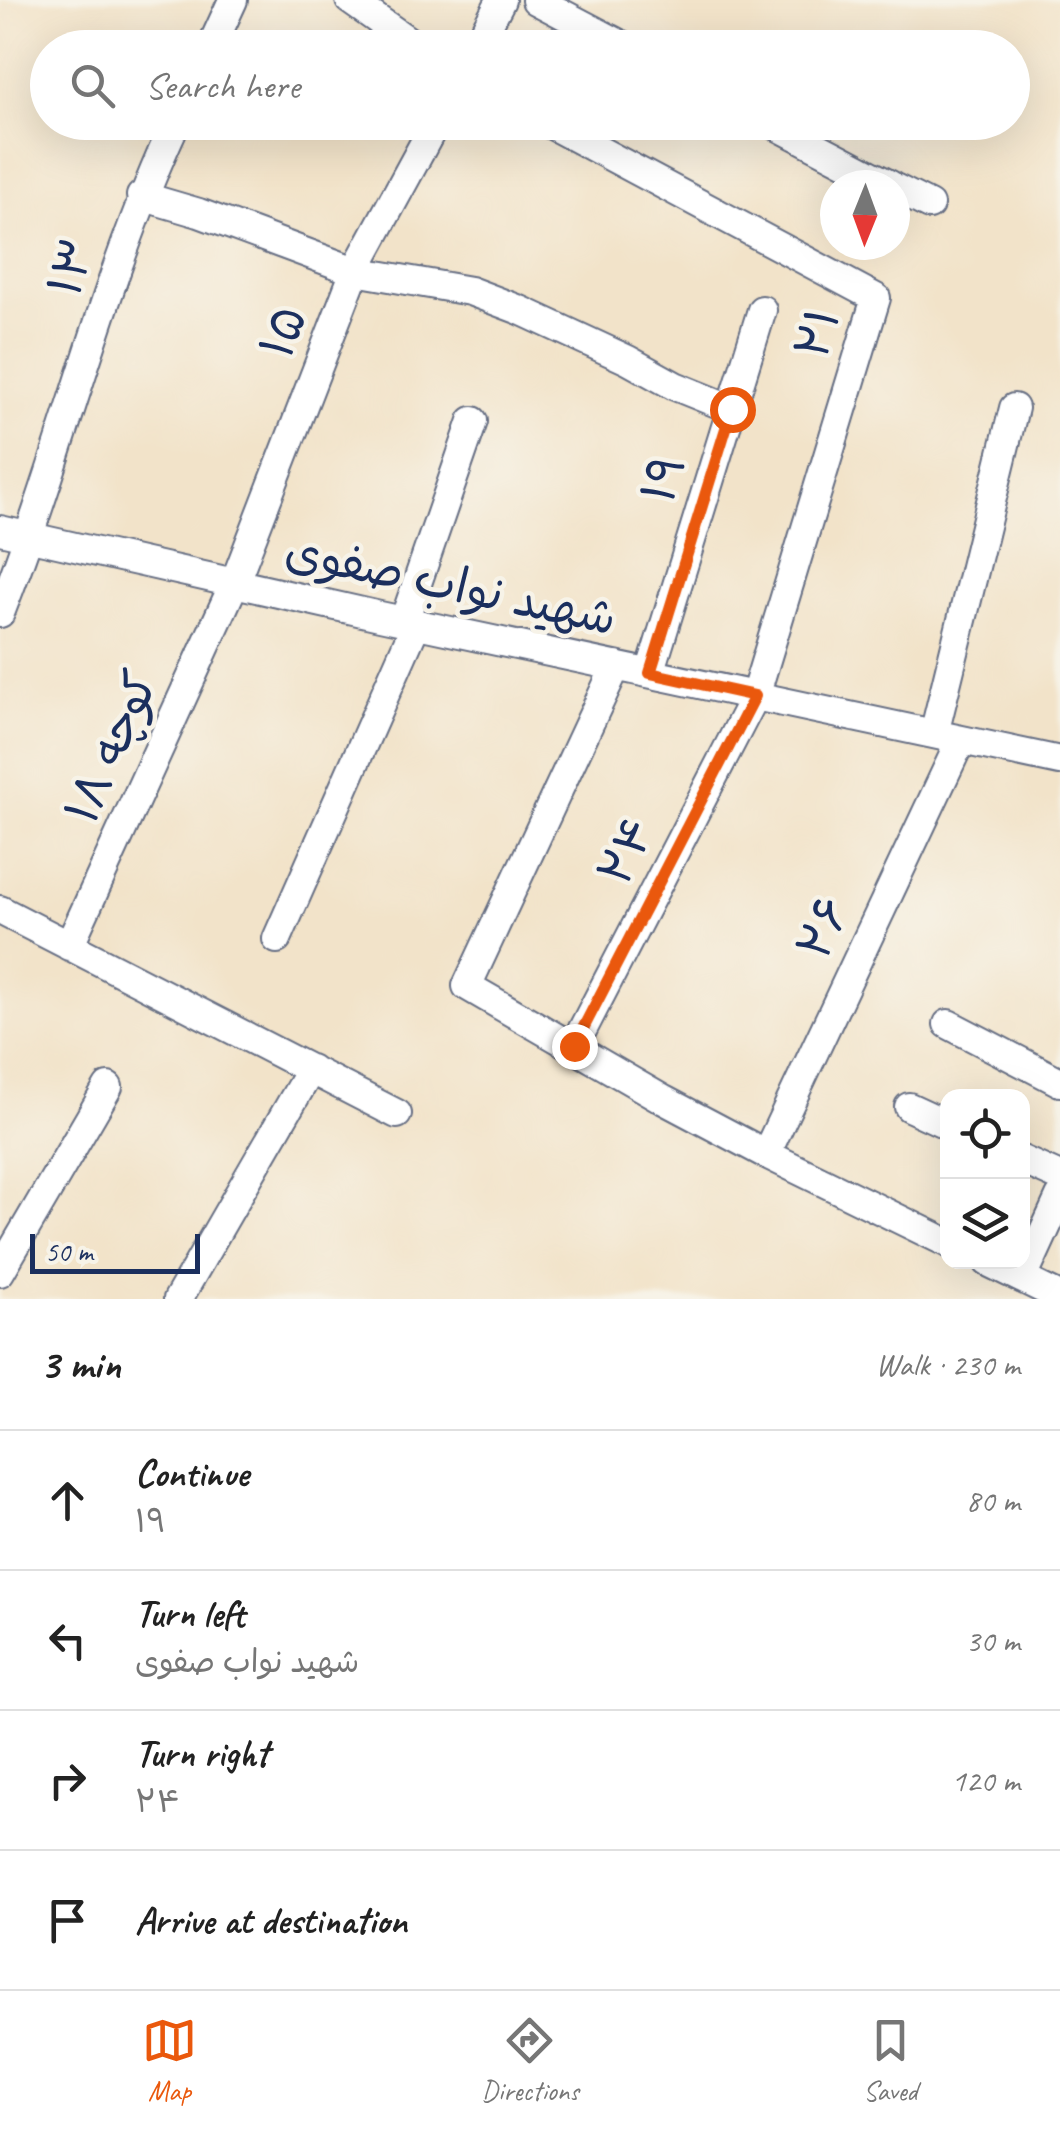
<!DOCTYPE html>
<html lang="en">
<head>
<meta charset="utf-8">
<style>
  body { margin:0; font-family:Caveat,"Playpen Sans Arabic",sans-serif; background:#f6f6f6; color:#222 }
  .controls { position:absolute; right:30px; bottom:30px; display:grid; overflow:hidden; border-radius:20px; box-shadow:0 10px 40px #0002 }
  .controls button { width:90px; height:90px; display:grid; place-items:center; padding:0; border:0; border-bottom:2px solid #e0e0e0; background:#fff; color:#222; font:50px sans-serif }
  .compass { position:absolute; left:820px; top:170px; width:90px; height:90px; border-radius:50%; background:#fff; box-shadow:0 10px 40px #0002; rotate:181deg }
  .scale { position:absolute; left:30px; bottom:25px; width:170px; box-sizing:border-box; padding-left:10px; border:5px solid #1b2f5e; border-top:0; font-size:28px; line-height:35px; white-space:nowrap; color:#1b2f5e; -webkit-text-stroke:8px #f7f3e8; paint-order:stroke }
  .stop { position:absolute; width:30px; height:30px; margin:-22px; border:8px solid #ea580c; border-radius:50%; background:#fff }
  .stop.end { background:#ea580c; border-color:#fff; box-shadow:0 2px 10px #0008 }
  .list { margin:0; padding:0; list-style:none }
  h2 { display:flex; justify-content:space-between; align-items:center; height:130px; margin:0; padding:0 40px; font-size:42px }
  h2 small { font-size:32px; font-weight:400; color:#767676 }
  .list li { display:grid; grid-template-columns:65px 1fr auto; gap:30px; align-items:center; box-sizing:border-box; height:140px; padding:0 40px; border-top:2px solid #e0e0e0 }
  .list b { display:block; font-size:38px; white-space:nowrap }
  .list p { margin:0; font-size:32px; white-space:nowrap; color:#767676 }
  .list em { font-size:32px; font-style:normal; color:#767676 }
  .icon { flex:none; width:55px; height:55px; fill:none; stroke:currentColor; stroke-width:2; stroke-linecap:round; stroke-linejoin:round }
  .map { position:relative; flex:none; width:1060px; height:1299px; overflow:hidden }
  .search { position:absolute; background:#fff; box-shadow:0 10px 40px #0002; left:30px; right:30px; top:30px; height:110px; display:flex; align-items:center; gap:25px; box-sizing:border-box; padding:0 35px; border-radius:55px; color:#767676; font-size:38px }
  .sheet { height:690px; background:#fff }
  nav { display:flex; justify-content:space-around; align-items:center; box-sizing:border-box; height:140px; border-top:2px solid #e0e0e0; background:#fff; font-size:28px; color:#767676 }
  nav a { display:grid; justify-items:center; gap:5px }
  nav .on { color:#ea580c }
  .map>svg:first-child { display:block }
</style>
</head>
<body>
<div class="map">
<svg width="1060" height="1299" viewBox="0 0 1060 1299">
  <rect width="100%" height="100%" fill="#f7f3e8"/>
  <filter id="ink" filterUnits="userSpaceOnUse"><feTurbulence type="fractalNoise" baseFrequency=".01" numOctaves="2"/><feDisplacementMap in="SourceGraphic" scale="20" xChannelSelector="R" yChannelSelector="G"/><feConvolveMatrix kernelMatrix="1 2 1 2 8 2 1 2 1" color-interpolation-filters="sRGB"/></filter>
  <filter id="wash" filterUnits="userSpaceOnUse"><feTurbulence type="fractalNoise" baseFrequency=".0048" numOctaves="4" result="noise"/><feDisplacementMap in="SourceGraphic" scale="40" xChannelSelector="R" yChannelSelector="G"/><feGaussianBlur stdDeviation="2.25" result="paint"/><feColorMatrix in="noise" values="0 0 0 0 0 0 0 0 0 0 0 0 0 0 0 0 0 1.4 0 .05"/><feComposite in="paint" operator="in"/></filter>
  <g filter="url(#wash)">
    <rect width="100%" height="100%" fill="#f2e3c9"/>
  </g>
  <g filter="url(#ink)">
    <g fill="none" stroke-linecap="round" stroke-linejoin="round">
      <defs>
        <path id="minor" d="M350,0L418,48
          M536,0L627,48
          M211,48L233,0
          M476,48L501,0
          M546,122L876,298L755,696L574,1046
          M770,122L890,185
          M895,188L929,205
          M141,196L199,213L355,271L470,291L520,310L628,360L675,386L732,409
          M0,530L380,616L1060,761
          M0,613C64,451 102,280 176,122
          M404,621L473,421
          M616,666L467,986L664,1100L766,1154L948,1243
          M650,673L762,310
          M934,734L1014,408
          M0,910L397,1114
          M277,939L416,624
          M69,946L234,584L355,271L436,122
          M948,1024L1060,1082
          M909,1107L948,1125
          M766,1154L961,740
          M1022,1160L1060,1177
          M988,1262L1060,1297
          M0,1272L108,1087
          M1023,1278L1060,1197
          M178,1299L311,1069"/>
      </defs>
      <use href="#minor" stroke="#666e83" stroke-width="32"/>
      <use href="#minor" stroke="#fff" stroke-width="28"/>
    </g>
  </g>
  <g fill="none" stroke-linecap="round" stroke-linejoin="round" filter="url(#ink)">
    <path stroke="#ea580c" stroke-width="12" d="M574,1046L755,696L650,673L732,409"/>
  </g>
  <g text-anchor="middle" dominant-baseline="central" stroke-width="9" stroke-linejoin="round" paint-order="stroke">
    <g font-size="48" fill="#1b2f5e" stroke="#f7f3e8">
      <text transform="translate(71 267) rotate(-72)">۱۳</text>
      <text transform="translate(283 332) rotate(-69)">۱۵</text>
      <text transform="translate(817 333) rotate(-72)">۲۱</text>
      <text transform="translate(663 478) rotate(-73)">۱۹</text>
      <text transform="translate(451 584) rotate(12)">شهید نواب صفوی</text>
      <text transform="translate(111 747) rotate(-66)">کوچه ۱۸</text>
      <text transform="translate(626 851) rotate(-63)">۲۴</text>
      <text transform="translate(823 928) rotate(-65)">۲۶</text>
    </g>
  </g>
</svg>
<div class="controls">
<button><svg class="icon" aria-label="locate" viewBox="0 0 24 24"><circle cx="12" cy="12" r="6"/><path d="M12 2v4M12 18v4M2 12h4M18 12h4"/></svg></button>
<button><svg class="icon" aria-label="layers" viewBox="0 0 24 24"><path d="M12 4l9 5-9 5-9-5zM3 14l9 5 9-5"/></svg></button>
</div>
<svg class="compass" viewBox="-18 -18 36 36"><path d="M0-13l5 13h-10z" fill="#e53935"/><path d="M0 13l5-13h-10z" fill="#767676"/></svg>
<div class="scale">50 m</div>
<div class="stop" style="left:732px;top:409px"></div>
<div class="stop end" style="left:574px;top:1046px"></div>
<div class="search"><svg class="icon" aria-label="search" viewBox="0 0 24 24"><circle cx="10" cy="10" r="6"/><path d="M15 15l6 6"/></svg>Search here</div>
</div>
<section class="sheet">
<h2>3 min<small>Walk · 230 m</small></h2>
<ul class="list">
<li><svg class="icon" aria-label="ahead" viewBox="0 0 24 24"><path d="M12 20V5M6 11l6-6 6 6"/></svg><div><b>Continue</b><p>۱۹</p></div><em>80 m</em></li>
<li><svg class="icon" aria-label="left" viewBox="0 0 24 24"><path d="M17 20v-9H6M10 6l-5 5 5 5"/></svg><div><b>Turn left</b><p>شهید نواب صفوی</p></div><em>30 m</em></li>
<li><svg class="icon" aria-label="right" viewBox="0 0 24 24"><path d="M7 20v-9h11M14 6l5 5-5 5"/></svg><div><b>Turn right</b><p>۲۴</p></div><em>120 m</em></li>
<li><svg class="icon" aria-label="arrive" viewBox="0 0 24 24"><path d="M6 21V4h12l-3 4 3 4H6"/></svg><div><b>Arrive at destination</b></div></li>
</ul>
</section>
<nav>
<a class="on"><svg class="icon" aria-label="map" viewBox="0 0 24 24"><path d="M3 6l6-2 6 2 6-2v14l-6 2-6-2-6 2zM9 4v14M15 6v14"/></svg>Map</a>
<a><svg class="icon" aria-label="directions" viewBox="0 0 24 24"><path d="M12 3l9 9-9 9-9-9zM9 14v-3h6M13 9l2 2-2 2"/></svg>Directions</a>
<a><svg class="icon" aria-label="saved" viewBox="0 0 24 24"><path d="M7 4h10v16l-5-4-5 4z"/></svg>Saved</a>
</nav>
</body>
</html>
